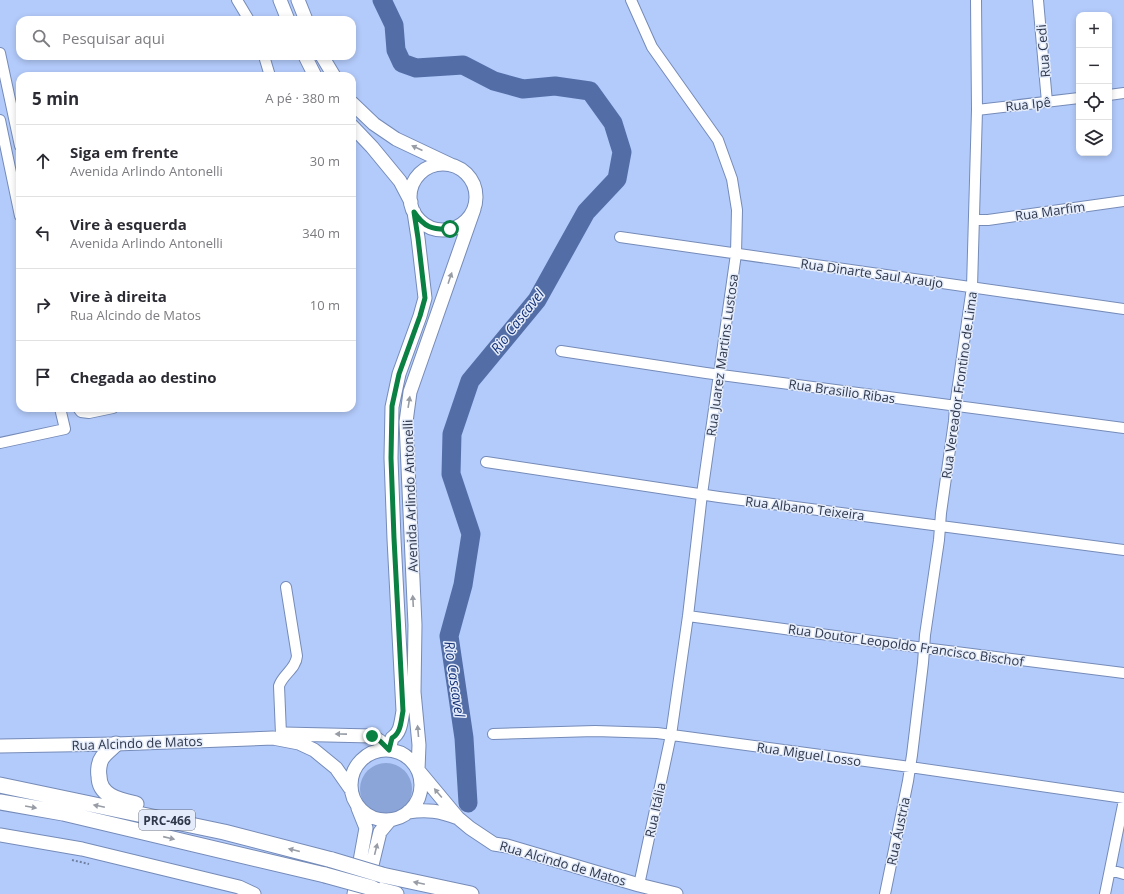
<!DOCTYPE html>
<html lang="pt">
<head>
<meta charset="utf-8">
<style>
  body { margin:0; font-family:"Open Sans",sans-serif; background:#f2f2f3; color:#2b2b33 }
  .controls { position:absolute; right:12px; top:12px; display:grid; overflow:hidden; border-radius:8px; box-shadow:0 2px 6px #0003 }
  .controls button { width:36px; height:36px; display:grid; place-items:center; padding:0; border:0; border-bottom:1px solid #e1e1e2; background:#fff; color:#2b2b33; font:20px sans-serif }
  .stop { position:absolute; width:12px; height:12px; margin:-9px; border:3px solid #0b8043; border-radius:50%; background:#fff }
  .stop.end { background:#0b8043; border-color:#fff; box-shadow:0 1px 4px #0008 }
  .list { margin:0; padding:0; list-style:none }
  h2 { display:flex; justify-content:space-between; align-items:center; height:52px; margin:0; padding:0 16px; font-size:17px }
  h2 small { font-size:13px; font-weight:400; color:#7c7c81 }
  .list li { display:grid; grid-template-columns:26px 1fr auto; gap:12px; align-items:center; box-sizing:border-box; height:72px; padding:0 16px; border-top:1px solid #e1e1e2 }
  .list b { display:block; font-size:15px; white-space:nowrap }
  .list p { margin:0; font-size:13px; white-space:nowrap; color:#7c7c81 }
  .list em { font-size:13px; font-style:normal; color:#7c7c81 }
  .icon { flex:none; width:22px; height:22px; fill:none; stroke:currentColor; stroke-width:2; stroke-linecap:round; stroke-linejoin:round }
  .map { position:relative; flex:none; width:1124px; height:894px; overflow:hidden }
  .search { position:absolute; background:#fff; box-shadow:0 2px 6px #0003; left:16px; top:16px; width:340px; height:44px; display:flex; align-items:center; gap:10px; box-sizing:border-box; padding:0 14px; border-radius:12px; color:#7c7c81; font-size:15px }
  .panel { position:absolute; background:#fff; box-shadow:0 2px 6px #0003; left:16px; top:72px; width:340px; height:340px; border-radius:12px }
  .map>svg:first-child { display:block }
</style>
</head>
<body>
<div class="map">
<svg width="1124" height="894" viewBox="0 0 1124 894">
  <rect width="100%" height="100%" fill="#b3cbfb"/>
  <path fill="#8ba5d8" d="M360 789a26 26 0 1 1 52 0a26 26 0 1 1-52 0Z"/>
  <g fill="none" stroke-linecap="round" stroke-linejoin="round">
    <path stroke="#536ea7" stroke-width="19" d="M382,0L394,25L396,50L402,63L416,68L463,65L494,81L523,89L555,86L590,91L613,123L622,152L617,179L586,212L537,300L470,381L452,434L451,474L471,534L463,585L449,636L464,738L468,803"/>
    <defs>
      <path id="minor" d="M237,0L249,20
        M631,0L652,47L718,140L732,179L737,210L736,254L702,494L688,616L671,735L639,885
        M1038,0L1047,102
        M0,53L20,146
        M264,56L270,76
        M1109,95L1124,93
        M977,110L1079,98
        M0,120L20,216
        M975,220H988L1124,201
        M620,237L1124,309
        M561,351L706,373L1124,428
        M78,408L81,412L89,413L113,408
        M0,443L65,429L60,408
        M486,462L719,497L1124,550
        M688,616L924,648L1124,673
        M281,734L279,686C283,674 296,669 297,656L286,587
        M493,734L595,731L657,733L910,767L1124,798
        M1110,870L1124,874
        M885,894L908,781L912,755L923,663L925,635L939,540L941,513L954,421L955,406L972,287L977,110L976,0
        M1105,894L1124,800"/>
      <path id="major" d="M280,0L288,20
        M298,0L306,20
        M305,56L315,76
        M322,56L334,76
        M352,103L374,124L396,139L451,165
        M352,126L372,147L400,181L411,202
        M410 197a33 33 0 1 1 66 0a33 33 0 1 1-66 0Z
        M474,209L410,392L406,422L415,625L414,692L419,745L418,770L458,818L470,828L494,844L507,846L639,885L676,894
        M284,734L372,736L380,741L389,750
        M0,746L116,744L273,738L299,743L314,750L336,768L350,788
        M389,750L392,738C401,733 401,721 403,711L394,539L391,458L392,407L399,374L420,316L425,298L418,238L414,212
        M351 785a35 35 0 1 1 70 0a35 35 0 1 1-70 0Z
        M408,812C427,809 440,811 458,818
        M0,835L82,849L239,887L254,894
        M354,894L366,828L358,808
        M365,894L380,832L390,820"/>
      <path id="highway" d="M116,744C112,748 105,753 102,758C99,762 98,771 99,776C99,796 119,800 136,804
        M0,785L224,832L332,860
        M0,802L63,813L325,875
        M382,875L471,894
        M372,888L396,894"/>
    </defs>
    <use href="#minor" stroke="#758bb8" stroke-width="12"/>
    <use href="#major" stroke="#758bb8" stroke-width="15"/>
    <use href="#highway" stroke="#758bb8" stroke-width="17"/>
    <path stroke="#7080a1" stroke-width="2" stroke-dasharray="2 2" stroke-linecap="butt" d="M72,860L89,864"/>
    <use href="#minor" stroke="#fff" stroke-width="10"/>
    <use href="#major" stroke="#fff" stroke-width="13"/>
    <use href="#highway" stroke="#fff" stroke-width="15"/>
    <defs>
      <path id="highway-bridge" d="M332,860L382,875
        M325,875L372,888"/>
    </defs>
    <use href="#highway-bridge" stroke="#758bb8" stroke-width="17" stroke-linecap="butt"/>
    <use href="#highway-bridge" stroke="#fff" stroke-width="15"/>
  </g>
  <defs><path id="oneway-solid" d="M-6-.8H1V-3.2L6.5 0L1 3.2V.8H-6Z"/></defs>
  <g fill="#979ca5">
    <use href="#oneway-solid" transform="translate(417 148) rotate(-156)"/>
    <use href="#oneway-solid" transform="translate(450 278) rotate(-71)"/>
    <use href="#oneway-solid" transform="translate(409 402) rotate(-81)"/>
    <use href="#oneway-solid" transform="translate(413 601) rotate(-93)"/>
    <use href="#oneway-solid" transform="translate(418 731) rotate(-95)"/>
    <use href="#oneway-solid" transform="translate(341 734) rotate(-179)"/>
    <use href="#oneway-solid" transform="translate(438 793) rotate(-130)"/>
    <use href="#oneway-solid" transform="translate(99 806) rotate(-168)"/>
    <use href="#oneway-solid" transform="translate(31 807) rotate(10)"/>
    <use href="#oneway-solid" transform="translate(169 838) rotate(13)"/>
    <use href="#oneway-solid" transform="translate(376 849) rotate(-76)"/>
    <use href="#oneway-solid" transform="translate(294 850) rotate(-166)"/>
    <use href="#oneway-solid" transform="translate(419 883) rotate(-168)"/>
  </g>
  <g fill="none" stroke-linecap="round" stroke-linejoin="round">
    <path stroke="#0b8043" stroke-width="5" d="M372,736L380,741L389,750L392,738C401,733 401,721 403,711L394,538L391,458L392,406L399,374L420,316L425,298L418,238L414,212C424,227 432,230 450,229"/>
  </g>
  <g text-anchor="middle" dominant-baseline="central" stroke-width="3" stroke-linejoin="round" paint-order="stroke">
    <rect fill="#e4ecfb" stroke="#656e80" stroke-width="1" x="139" y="810" width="56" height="20" rx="3"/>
    <g font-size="12" font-weight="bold" fill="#2f384b">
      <text x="167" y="820">PRC-466</text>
    </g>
    <g font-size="13" fill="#2f384b" stroke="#e4ecfb">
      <text transform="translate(1043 51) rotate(-95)">Rua Cedi</text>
      <text transform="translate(1028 104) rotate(-6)">Rua Ipê</text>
      <text transform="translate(1050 211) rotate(-8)">Rua Marfim</text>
      <text transform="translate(872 273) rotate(8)">Rua Dinarte Saul Araujo</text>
      <text transform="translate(722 355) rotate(-82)">Rua Juarez Martins Lustosa</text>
      <text transform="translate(959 385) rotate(-82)">Rua Vereador Frontino de Lima</text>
      <text transform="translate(842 391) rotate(8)">Rua Brasilio Ribas</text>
      <text transform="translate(410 496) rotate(-92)">Avenida Arlindo Antonelli</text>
      <text transform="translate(805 508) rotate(7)">Rua Albano Teixeira</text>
      <text transform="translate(906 645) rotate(8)">Rua Doutor Leopoldo Francisco Bischof</text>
      <text transform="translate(137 743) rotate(-2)">Rua Alcindo de Matos</text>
      <text transform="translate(809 754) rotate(8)">Rua Miguel Losso</text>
      <text transform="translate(655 810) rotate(-78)">Rua Itália</text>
      <text transform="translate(898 831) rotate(-78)">Rua Áustria</text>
      <text transform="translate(563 863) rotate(16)">Rua Alcindo de Matos</text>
    </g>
    <g font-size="14" font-style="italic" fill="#163379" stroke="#e4ecfb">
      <text transform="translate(517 321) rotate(-52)">Rio Cascavel</text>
      <text transform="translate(455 679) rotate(82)">Rio Cascavel</text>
    </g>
  </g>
</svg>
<div class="controls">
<button>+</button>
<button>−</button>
<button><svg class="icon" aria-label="locate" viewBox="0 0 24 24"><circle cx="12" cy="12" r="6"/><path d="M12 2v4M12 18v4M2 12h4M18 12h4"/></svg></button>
<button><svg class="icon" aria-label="layers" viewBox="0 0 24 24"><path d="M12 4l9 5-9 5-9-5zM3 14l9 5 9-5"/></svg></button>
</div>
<div class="stop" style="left:450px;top:229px"></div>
<div class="stop end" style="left:372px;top:736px"></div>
<div class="search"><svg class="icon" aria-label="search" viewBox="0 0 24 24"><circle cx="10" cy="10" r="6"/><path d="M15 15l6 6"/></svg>Pesquisar aqui</div>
<section class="panel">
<h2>5 min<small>A pé · 380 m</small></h2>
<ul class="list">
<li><svg class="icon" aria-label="ahead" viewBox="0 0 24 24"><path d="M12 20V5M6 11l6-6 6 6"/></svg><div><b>Siga em frente</b><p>Avenida Arlindo Antonelli</p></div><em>30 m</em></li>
<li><svg class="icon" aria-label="left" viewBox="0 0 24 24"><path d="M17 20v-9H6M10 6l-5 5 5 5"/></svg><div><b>Vire à esquerda</b><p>Avenida Arlindo Antonelli</p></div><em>340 m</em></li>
<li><svg class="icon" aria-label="right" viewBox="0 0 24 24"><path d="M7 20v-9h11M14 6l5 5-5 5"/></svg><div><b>Vire à direita</b><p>Rua Alcindo de Matos</p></div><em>10 m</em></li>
<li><svg class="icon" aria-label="arrive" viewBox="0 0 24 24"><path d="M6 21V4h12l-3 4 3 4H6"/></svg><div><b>Chegada ao destino</b></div></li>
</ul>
</section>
</div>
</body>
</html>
